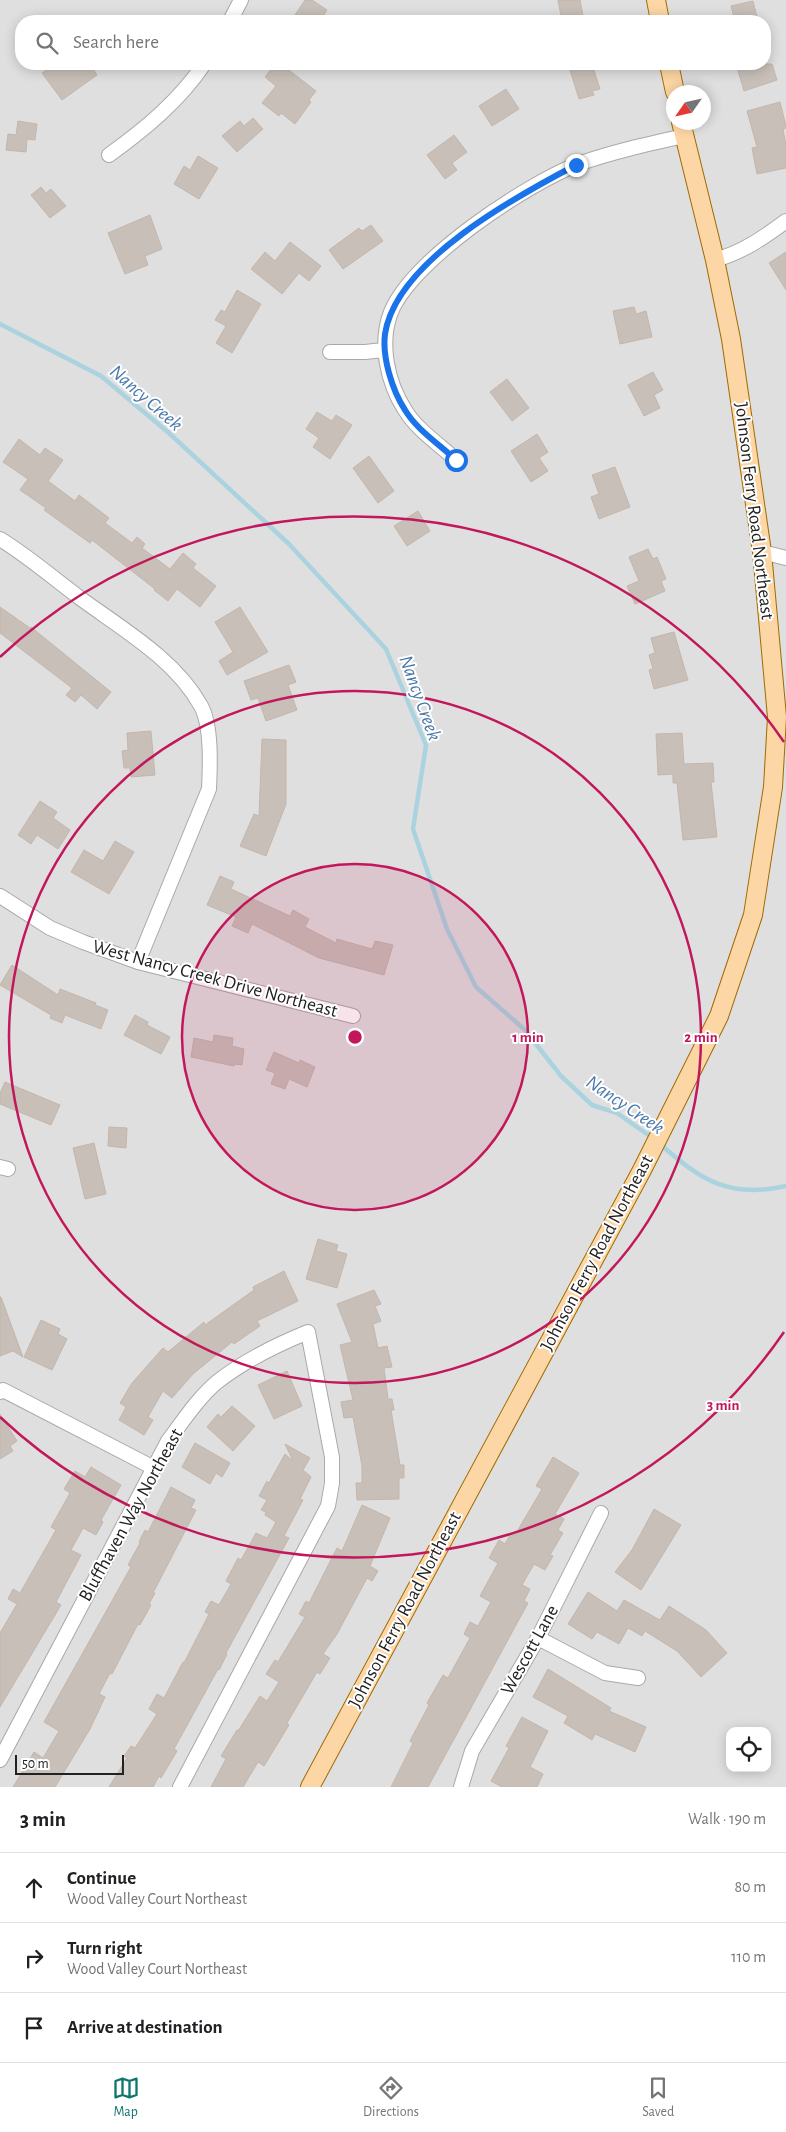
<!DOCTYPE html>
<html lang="en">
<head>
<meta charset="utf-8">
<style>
  body { margin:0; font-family:"Alegreya Sans",sans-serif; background:#f2f2f2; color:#202124 }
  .controls { position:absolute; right:15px; bottom:15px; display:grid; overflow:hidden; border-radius:10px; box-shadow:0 2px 12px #0003 }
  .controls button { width:45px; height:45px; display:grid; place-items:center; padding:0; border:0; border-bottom:1px solid #e0e0e0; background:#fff; color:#202124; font:25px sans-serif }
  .compass { position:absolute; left:666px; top:85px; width:45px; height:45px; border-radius:50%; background:#fff; box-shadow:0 2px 12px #0003; rotate:236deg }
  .scale { position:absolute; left:15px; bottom:12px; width:109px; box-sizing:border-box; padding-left:5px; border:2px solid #222; border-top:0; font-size:14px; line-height:18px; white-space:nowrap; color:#222; -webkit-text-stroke:4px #fff; paint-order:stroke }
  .stop { position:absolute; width:15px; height:15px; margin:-11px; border:4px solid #1a73e8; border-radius:50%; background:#fff }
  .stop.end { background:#1a73e8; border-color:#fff; box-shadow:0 1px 5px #0008 }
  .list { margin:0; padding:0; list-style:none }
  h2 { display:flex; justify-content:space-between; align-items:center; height:65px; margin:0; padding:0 20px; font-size:21px }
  h2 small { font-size:16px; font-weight:400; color:#757577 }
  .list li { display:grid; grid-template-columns:32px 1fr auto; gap:15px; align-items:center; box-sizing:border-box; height:70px; padding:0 20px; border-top:1px solid #e0e0e0 }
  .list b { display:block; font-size:19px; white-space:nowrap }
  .list p { margin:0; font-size:16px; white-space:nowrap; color:#757577 }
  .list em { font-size:16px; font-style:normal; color:#757577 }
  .icon { flex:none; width:28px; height:28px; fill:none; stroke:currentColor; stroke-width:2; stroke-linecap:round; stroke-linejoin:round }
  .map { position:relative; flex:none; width:786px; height:1787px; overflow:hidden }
  .search { position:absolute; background:#fff; box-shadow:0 2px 12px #0003; left:15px; right:15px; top:15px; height:55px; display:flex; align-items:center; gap:12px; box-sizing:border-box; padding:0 18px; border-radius:20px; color:#757577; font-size:19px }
  .sheet { height:275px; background:#fff }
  nav { display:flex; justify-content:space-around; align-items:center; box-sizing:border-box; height:70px; border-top:1px solid #e0e0e0; background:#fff; font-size:14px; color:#757577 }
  nav a { display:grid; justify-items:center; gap:2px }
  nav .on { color:#0f766e }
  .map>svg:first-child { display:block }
</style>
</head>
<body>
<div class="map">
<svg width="786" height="1787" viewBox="0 0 786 1787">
  <rect width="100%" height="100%" fill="#f2efe9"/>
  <path fill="#e0dfdf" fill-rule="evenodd" d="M0,0H786V1787H0ZM21,21H765V64H21ZM674,92H704V122H674ZM730,1731H767V1768H730Z"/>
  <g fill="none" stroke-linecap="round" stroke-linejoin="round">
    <path stroke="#aad3df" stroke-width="4.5" d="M0,324L101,376L170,434L289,544L386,649L426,745L413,829L447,929L476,987L525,1030L561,1076L592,1105L617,1113L654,1139
      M660,1144C701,1180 729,1199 786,1186"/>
  </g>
  <path fill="#c7bfb8" stroke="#c4b6ab" d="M305,0H312L327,10L320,21H291Z
    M558,0H580L584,21H562Z
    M753,1L758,21H735L731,6Z
    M55,64H63L66,69L73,64H90L97,75L62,100L42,73Z
    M275,64H281L316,91L309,100L311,102L295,124L281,113L279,116L262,103L276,86L265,77Z
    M592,64L600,89L592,91L594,95L579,99L570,70Z
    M736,64H772L777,80L744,91Z
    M506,89L519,109L492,126L479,106Z
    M780,102L786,126V128L783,129L786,146V168L757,174L752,148L757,147L747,111Z
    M253,118L263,129L237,152L222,136L240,121L244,126Z
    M18,121L37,124L35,140L27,139L26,152L6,150L8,134L16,135Z
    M454,135L467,152L452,163L457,170L445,179L427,155Z
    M198,156L218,168L199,199L174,184L184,166L190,170Z
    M41,187L46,193L51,189L66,206L50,218L31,195Z
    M150,215L162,249L145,256L148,265L125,274L108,233Z
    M371,225L383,241L343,269L329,250L359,228L362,231Z
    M290,242L321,266L309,281L299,273L282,294L251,269L265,252L275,261Z
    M786,252V290L769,263Z
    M237,290L261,304L232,353L216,343L226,326L215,320L221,310L225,312Z
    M634,307L636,314L646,311L652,337L620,344L613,311Z
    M653,372L663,390L654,395L660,408L644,416L628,385Z
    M507,379L529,408L512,421L490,392Z
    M317,412L332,421L336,415L352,425L330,459L313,447L319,438L306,429Z
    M537,434L548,452L539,458L548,471L531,482L511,451Z
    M19,439L40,455L45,448L63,460L48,481L75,501L79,495L109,518L105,523L132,543L137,537L145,544L142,548L170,569L183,553L196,564L193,568L216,586L200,607L177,589L168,601L154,590L155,589L92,540L90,543L44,510L46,508L20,490L28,479L3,462Z
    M369,456L394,491L378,503L353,468Z
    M615,467L630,507L599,519L591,497L599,494L592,475Z
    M418,511L430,531L407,546L394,526Z
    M648,549L653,559L657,557L666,579L661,581L665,591L635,604L627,586L639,581L629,557Z
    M0,607L30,628L31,627L111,692L97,709L81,695L75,702L66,695L72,688L0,633Z
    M240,607L268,652L227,675L219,661L233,652L215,622Z
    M674,632L688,680L654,689L649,670L653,669L649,655L655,653L651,638Z
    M289,665L296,682L288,685L297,710L266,721L258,698L251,700L244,681Z
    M151,731L155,775L131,777L130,768H124L122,751L128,750L127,733Z
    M682,733L684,764L713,763L714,782H711L717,837L683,840L677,783H673V774L658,775L656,734Z
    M262,739L286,740V804L266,856L240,846L254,814L259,816Z
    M40,801L57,812L53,818L70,830L58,849L37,835L31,844L18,835Z
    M115,841L134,852L109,894L71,872L84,850L103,861Z
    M220,876L234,882L231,889L290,916L293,910L309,919L305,927L336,943L337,939L372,949L375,941L393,945L384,975L319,958L252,924L248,933L232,926L236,917L207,905Z
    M12,965L58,995L60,989L96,1003L95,1005L108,1010L101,1029L65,1015L62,1023L50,1018L51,1015L0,985Z
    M135,1015L148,1022L147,1025L170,1037L161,1054L124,1035Z
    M214,1035L233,1038L232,1046L244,1049L242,1065L235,1064L234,1066L191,1057L194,1038L213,1042Z
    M274,1052L299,1063L300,1060L315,1067L307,1087L289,1079L285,1089L271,1084L275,1073L266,1070Z
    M5,1082L60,1105L51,1125L0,1104V1093Z
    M109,1127L127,1128L126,1148L108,1146Z
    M94,1143L106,1194L85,1199L73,1148Z
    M318,1239L338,1245L336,1251L347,1254L337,1288L306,1279Z
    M284,1271L298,1301L257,1321L260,1326L234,1344L232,1342L193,1374L172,1398L163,1391L148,1417L153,1420L144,1435L119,1420L126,1407L120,1403L132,1383L163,1348L168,1352L204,1322L205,1325L254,1290L253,1287Z
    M374,1290L381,1304L375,1306L381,1321L373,1324L378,1348L387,1346L392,1367L384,1368L388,1399H392L394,1410H391L400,1465H404V1478H399V1499L357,1500L356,1483H362V1466L353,1417L344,1418L341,1402L353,1400L340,1345L352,1342L337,1304Z
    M0,1297H1L23,1357L13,1351L0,1356Z
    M41,1320L60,1329L58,1334L67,1339L52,1370L24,1357Z
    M287,1371L302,1406L274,1419L258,1385Z
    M232,1406L255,1426L233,1451L207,1427L218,1414L221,1417Z
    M0,1414L17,1441L10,1446L13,1451L0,1459Z
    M195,1443L230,1463L222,1477L216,1473L210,1484L182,1467Z
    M285,1444L310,1458L303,1470L311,1477L300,1499L303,1500L284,1536L289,1538L226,1653L227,1654L219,1670L218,1669L174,1749L177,1751L161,1778L159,1776L153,1787H109L127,1758L124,1756L131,1746L135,1748L157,1714L149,1709L157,1694L164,1698L183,1662L184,1663L209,1614L205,1612L211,1601L219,1605L231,1584L226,1581L238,1558L241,1560L256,1533L267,1538L276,1522L265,1515L266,1512L261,1510L267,1500L259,1496L267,1481L269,1483L285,1454L293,1461Z
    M553,1457L579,1473L555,1514L564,1519L558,1530L563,1533L550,1555L553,1556L545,1570L534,1564L522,1585L530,1589L524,1601L528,1603L428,1787H391L413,1743L410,1741L429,1705L427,1703L443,1675L448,1678L470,1638L464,1634L470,1622L478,1626L491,1602L480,1596L498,1563L489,1558L499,1540L505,1544L511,1533L515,1535L542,1489L536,1486Z
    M91,1467L121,1485L101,1520L103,1522L96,1535L83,1528L71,1550L81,1555L56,1602L61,1605L0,1707V1633L17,1604L8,1599L13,1589L20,1593L56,1530L51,1527L70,1493L64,1489L75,1471L85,1477Z
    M171,1487L195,1500L191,1508L196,1510L153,1593H155L149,1604L151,1605L140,1625L138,1624L112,1674L110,1673L99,1694L105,1697L90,1729L55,1787H13L34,1752L43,1758L59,1731L44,1722L131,1567L128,1565L140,1543L139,1542L145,1530L148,1532Z
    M362,1505L390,1518L370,1566L378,1571L372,1581L367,1578L337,1634L323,1654L330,1658L320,1674L317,1672L287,1723L289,1725L264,1766L258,1762L243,1787H211L226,1759L221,1756L237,1730L238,1731L260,1696L267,1701L279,1682L266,1674L275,1660L278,1662L305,1617L299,1614L306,1601L309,1603L337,1548L342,1551Z
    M654,1509L681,1525L641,1590L615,1572L632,1550Z
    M588,1592L617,1611L624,1600L660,1620L669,1606L706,1630L727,1653L701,1677L677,1651L645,1631L642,1636L628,1628L619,1644L597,1632L592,1639L568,1624Z
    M548,1669L611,1708L609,1711L646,1727L635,1752L595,1734L592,1740L564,1723L568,1716L533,1697Z
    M522,1717L548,1731L530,1767L543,1774L537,1787H502L491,1781L509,1748L506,1746Z"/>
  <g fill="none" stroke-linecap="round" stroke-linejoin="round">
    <defs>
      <path id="minor" d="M230,21L241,0
        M109,155C145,129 179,101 204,64
        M715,260C743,252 763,238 786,221
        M330,352H365L384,350
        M456,460C439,444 417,430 405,410C387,382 379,343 391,312C413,259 525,185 578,164C612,152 648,144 684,136
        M0,539C28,556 53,578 80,598C122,629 175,659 201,706C212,726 210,767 209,789L138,962
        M762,552L786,558
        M0,896L50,928L83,942L138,962L353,1016
        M0,1167L8,1169
        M0,1392L3,1390L154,1468
        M538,1638L605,1673L638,1678
        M0,1760L168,1441C183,1421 198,1398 217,1382C245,1360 276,1345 308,1332L332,1457V1483L328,1506L180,1787
        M461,1787L472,1751L538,1638L601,1513"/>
      <path id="major" d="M656,0L660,21
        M669,64L675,92
        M310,1787L642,1170L719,1016L753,915L773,787L777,717L762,552L731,339L715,260L681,122"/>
    </defs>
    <use href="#minor" stroke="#a9a9a9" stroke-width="16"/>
    <use href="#major" stroke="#a06b00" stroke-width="20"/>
    <use href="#minor" stroke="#fff" stroke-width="14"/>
    <use href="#major" stroke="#fcd6a4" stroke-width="18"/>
  </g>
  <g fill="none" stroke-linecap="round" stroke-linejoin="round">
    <path stroke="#1a73e8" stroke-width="6" d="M456,460C439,444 417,430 405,410C392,390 382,357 385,334C396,261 517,196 576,165"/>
  </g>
  <circle cx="355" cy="1037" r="173" fill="#c2185b" fill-opacity=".12"/>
  <g fill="none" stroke="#c2185b" stroke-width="2.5">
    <circle cx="355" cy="1037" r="173"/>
    <circle cx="355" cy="1037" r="346"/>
    <path d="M784 1332A520 520 0 0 1 0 1417M0 657A520 520 0 0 1 784 742"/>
  </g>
  <g text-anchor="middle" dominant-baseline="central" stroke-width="4" stroke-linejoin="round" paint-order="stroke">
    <g font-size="19" fill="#222" stroke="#fff">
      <text transform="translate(754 511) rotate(83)">Johnson Ferry Road Northeast</text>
      <text transform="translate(215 979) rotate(15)">West Nancy Creek Drive Northeast</text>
      <text transform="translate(597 1253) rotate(-62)">Johnson Ferry Road Northeast</text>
      <text transform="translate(131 1515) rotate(-61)">Bluffhaven Way Northeast</text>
      <text transform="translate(405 1610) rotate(-62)">Johnson Ferry Road Northeast</text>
      <text transform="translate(530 1650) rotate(-61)">Wescott Lane</text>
    </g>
    <g font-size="20" font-style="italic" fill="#4a7aab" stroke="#fff">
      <text transform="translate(146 398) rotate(41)">Nancy Creek</text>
      <text transform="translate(420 698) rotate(70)">Nancy Creek</text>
      <text transform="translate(625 1105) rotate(34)">Nancy Creek</text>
    </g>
  </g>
  <circle cx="355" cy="1037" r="8" fill="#c2185b" stroke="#fff" stroke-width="2.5"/>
  <g font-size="15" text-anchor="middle" font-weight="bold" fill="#c2185b" stroke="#fff" stroke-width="4" stroke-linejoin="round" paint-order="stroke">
    <text x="528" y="1042">1 min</text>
    <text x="701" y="1042">2 min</text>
    <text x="723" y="1410">3 min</text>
  </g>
</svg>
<div class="controls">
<button><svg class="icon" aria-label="locate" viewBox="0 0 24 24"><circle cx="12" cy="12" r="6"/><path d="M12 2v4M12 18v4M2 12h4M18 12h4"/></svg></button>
</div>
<svg class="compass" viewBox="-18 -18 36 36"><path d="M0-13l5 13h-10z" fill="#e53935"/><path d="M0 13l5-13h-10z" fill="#757577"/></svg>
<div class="scale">50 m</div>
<div class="stop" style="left:456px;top:460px"></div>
<div class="stop end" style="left:576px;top:165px"></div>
<div class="search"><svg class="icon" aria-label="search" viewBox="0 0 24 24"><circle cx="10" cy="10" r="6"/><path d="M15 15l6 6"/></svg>Search here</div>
</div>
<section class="sheet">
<h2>3 min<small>Walk · 190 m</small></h2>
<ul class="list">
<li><svg class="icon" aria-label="ahead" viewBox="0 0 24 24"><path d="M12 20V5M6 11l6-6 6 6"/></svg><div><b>Continue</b><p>Wood Valley Court Northeast</p></div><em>80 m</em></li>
<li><svg class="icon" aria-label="right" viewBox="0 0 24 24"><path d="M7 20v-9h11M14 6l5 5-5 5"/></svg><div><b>Turn right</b><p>Wood Valley Court Northeast</p></div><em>110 m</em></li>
<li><svg class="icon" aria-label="arrive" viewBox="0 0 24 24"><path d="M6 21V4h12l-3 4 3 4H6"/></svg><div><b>Arrive at destination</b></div></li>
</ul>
</section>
<nav>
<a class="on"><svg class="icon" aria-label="map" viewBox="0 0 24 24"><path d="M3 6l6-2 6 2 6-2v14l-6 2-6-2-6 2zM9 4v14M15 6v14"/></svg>Map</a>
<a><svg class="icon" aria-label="directions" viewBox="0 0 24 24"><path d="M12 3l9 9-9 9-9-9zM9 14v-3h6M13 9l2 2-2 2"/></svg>Directions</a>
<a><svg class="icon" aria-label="saved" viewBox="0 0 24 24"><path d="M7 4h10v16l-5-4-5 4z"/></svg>Saved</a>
</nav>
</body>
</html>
